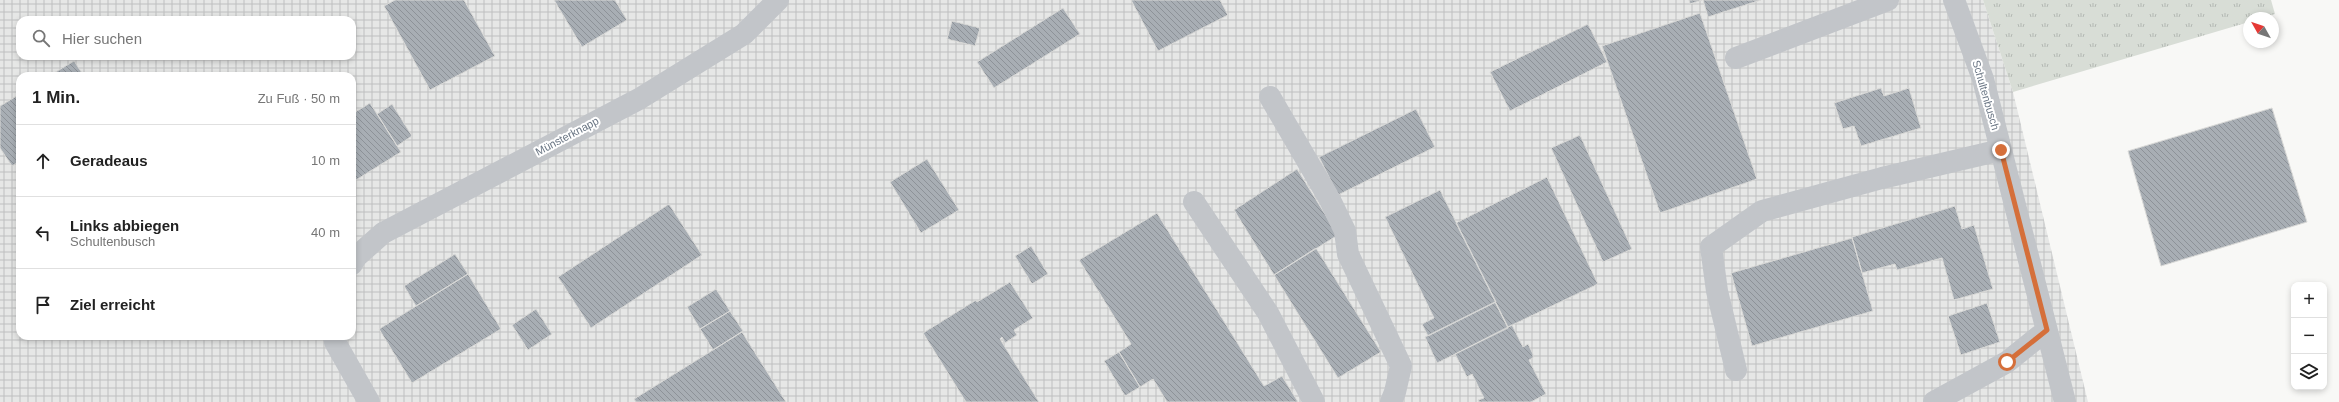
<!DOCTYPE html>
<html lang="de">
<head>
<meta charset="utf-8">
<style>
  body { margin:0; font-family:Arial,sans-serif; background:#f6f6f6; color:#222 }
  .controls { position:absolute; right:12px; bottom:12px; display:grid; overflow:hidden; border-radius:8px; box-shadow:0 2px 6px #0003 }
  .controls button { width:36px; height:36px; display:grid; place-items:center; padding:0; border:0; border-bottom:1px solid #e0e0e0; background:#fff; color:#222; font:20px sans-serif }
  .compass { position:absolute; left:2243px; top:12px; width:36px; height:36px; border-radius:50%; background:#fff; box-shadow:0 2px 6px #0003; rotate:310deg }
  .stop { position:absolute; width:12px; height:12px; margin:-9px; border:3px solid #d56f3a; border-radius:50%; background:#fff }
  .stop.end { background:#d56f3a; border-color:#fff; box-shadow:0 1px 4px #0008 }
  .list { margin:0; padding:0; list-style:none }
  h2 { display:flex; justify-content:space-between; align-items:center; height:52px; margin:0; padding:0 16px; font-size:17px }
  h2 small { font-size:13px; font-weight:400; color:#767676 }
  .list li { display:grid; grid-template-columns:26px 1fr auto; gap:12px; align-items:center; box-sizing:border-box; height:72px; padding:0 16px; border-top:1px solid #e0e0e0 }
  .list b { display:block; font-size:15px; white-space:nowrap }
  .list p { margin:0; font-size:13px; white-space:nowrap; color:#767676 }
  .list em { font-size:13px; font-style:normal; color:#767676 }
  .icon { flex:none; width:22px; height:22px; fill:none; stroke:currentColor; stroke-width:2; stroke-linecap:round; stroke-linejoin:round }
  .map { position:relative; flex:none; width:2339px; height:402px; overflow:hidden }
  .search { position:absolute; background:#fff; box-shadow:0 2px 6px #0003; left:16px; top:16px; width:340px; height:44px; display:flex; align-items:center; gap:10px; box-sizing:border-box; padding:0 14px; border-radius:12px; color:#767676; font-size:15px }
  .panel { position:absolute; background:#fff; box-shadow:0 2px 6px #0003; left:16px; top:72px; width:340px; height:268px; border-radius:12px }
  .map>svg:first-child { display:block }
</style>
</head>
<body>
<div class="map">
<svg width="2339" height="402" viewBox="0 0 2339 402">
  <defs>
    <pattern id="industrial-grid" width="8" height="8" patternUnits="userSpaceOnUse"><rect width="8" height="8" fill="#e6e7e6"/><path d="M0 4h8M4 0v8" fill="none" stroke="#bec0c0"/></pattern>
    <pattern id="grass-tufts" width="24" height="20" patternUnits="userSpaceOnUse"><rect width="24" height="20" fill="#d8ddd6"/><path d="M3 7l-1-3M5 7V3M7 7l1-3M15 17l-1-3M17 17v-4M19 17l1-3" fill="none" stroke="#b3b8b3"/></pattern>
    <pattern id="building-back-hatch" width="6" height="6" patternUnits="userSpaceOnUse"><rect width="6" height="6" fill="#a8aeb4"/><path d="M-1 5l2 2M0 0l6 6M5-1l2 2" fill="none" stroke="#8d9298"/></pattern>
  </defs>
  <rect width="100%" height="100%" fill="#f8f8f6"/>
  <path fill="url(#industrial-grid)" fill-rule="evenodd" d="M0,0H1983L2013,92L2088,402H0ZM20,20H352V56H20ZM20,76H352V336H20Z"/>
  <path fill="url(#grass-tufts)" d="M1983,0H2271L2275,14L2261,18H2249V22L2013,92Z"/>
  <path fill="url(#building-back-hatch)" stroke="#dadad8" d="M395,0H464L495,56L430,90L384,6Z
    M554,0H615L627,20L582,47Z
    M1131,0H1220L1228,15L1158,51Z
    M1689,0H1702L1690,4Z
    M1703,0H1761L1708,17Z
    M1063,8L1080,34L994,88L977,62Z
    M1700,13L1757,179L1660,213L1602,46Z
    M952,21L980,28L975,46L947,39Z
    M1588,24L1607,62L1510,111L1490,72Z
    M74,61L84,76H49Z
    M1881,88L1884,96L1909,88L1921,128L1861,146L1854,126L1843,129L1834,103Z
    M20,94V161L12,166L0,148V106Z
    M370,103L401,152L356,180L352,174V114Z
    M392,104L412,136L397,146L377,114Z
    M2272,108L2307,222L2161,266L2128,151Z
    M1416,109L1435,147L1338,195L1319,157Z
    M1580,135L1632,249L1603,262L1551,148Z
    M927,159L959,210L921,233L890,182Z
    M1297,169L1338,235L1274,275L1234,210Z
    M1547,177L1598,284L1508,327L1456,223Z
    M1440,190L1496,302L1428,336L1422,324L1434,318L1385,217Z
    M669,204L702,255L591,328L558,277Z
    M1955,206L1962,229L1974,225L1993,289L1954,300L1942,258L1897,270L1895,264L1862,273L1852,237Z
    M1157,213L1264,386L1282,376L1298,402H1167L1153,379L1140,387L1119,352L1131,344L1079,260Z
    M1852,238L1873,311L1752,346L1731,273Z
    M1031,246L1048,274L1032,284L1015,256Z
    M1316,248L1381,352L1338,378L1274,275Z
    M455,254L468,274L416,306L404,286Z
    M468,274L501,329L412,383L379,329Z
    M1010,282L1033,318L1014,330L1017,335L1005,343L1002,337L1000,339L1039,402H966L923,333L976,300L977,302Z
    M716,289L730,311L700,329L687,307Z
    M1495,302L1508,328L1437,363L1425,337Z
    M1987,303L2000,342L1961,355L1948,316Z
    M536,309L552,334L528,350L512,325Z
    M730,311L743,331L713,350L700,329Z
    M1512,325L1523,347L1528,344L1533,354V358L1529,360L1546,394L1531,402H1479L1478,400L1484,398L1472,374L1467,377L1455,354Z
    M742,332L786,402H636L634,399Z
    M1119,352L1140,387L1125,396L1104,361Z"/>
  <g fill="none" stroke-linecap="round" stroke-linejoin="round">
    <path stroke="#c2c5c9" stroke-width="22" d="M1954,0L1983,79L2065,402
      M1736,58L1888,0
      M1270,97L1330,200L1345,231L1348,254L1401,366L1395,392L1391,402
      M1194,202L1268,313L1314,402
      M352,264L356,257L383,233L639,99L744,34L778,0
      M334,336L335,342L369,402
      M1736,370L1717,291L1711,247L1762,211L1882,178L2001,150
      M1934,402L2007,362L2047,330"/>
  </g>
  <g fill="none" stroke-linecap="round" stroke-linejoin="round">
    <path stroke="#d56f3a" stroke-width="5" d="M2001,150L2047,330L2007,362"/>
  </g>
  <g text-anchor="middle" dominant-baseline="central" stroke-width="4" stroke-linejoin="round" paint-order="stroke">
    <g font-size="11" fill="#6a7684" stroke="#fff">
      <text transform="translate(1986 95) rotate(74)">Schultenbusch</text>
      <text transform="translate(567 136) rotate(-28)">Münsterknapp</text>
    </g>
  </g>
</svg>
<div class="controls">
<button>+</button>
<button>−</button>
<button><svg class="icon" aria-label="layers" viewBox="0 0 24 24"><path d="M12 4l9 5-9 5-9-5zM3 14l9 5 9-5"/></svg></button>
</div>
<svg class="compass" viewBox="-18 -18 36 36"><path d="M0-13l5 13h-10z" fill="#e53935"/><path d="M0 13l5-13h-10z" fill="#767676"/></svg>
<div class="stop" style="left:2007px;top:362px"></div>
<div class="stop end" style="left:2001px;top:150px"></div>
<div class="search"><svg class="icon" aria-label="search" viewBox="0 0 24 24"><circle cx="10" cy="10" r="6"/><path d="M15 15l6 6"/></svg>Hier suchen</div>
<section class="panel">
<h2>1 Min.<small>Zu Fuß · 50 m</small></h2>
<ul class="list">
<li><svg class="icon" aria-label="ahead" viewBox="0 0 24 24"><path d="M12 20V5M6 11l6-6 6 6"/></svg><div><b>Geradeaus</b></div><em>10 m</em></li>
<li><svg class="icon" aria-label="left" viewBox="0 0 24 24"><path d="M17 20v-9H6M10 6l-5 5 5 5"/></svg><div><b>Links abbiegen</b><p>Schultenbusch</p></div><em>40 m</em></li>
<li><svg class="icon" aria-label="arrive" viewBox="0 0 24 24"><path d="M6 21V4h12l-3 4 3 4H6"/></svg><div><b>Ziel erreicht</b></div></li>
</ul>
</section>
</div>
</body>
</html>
